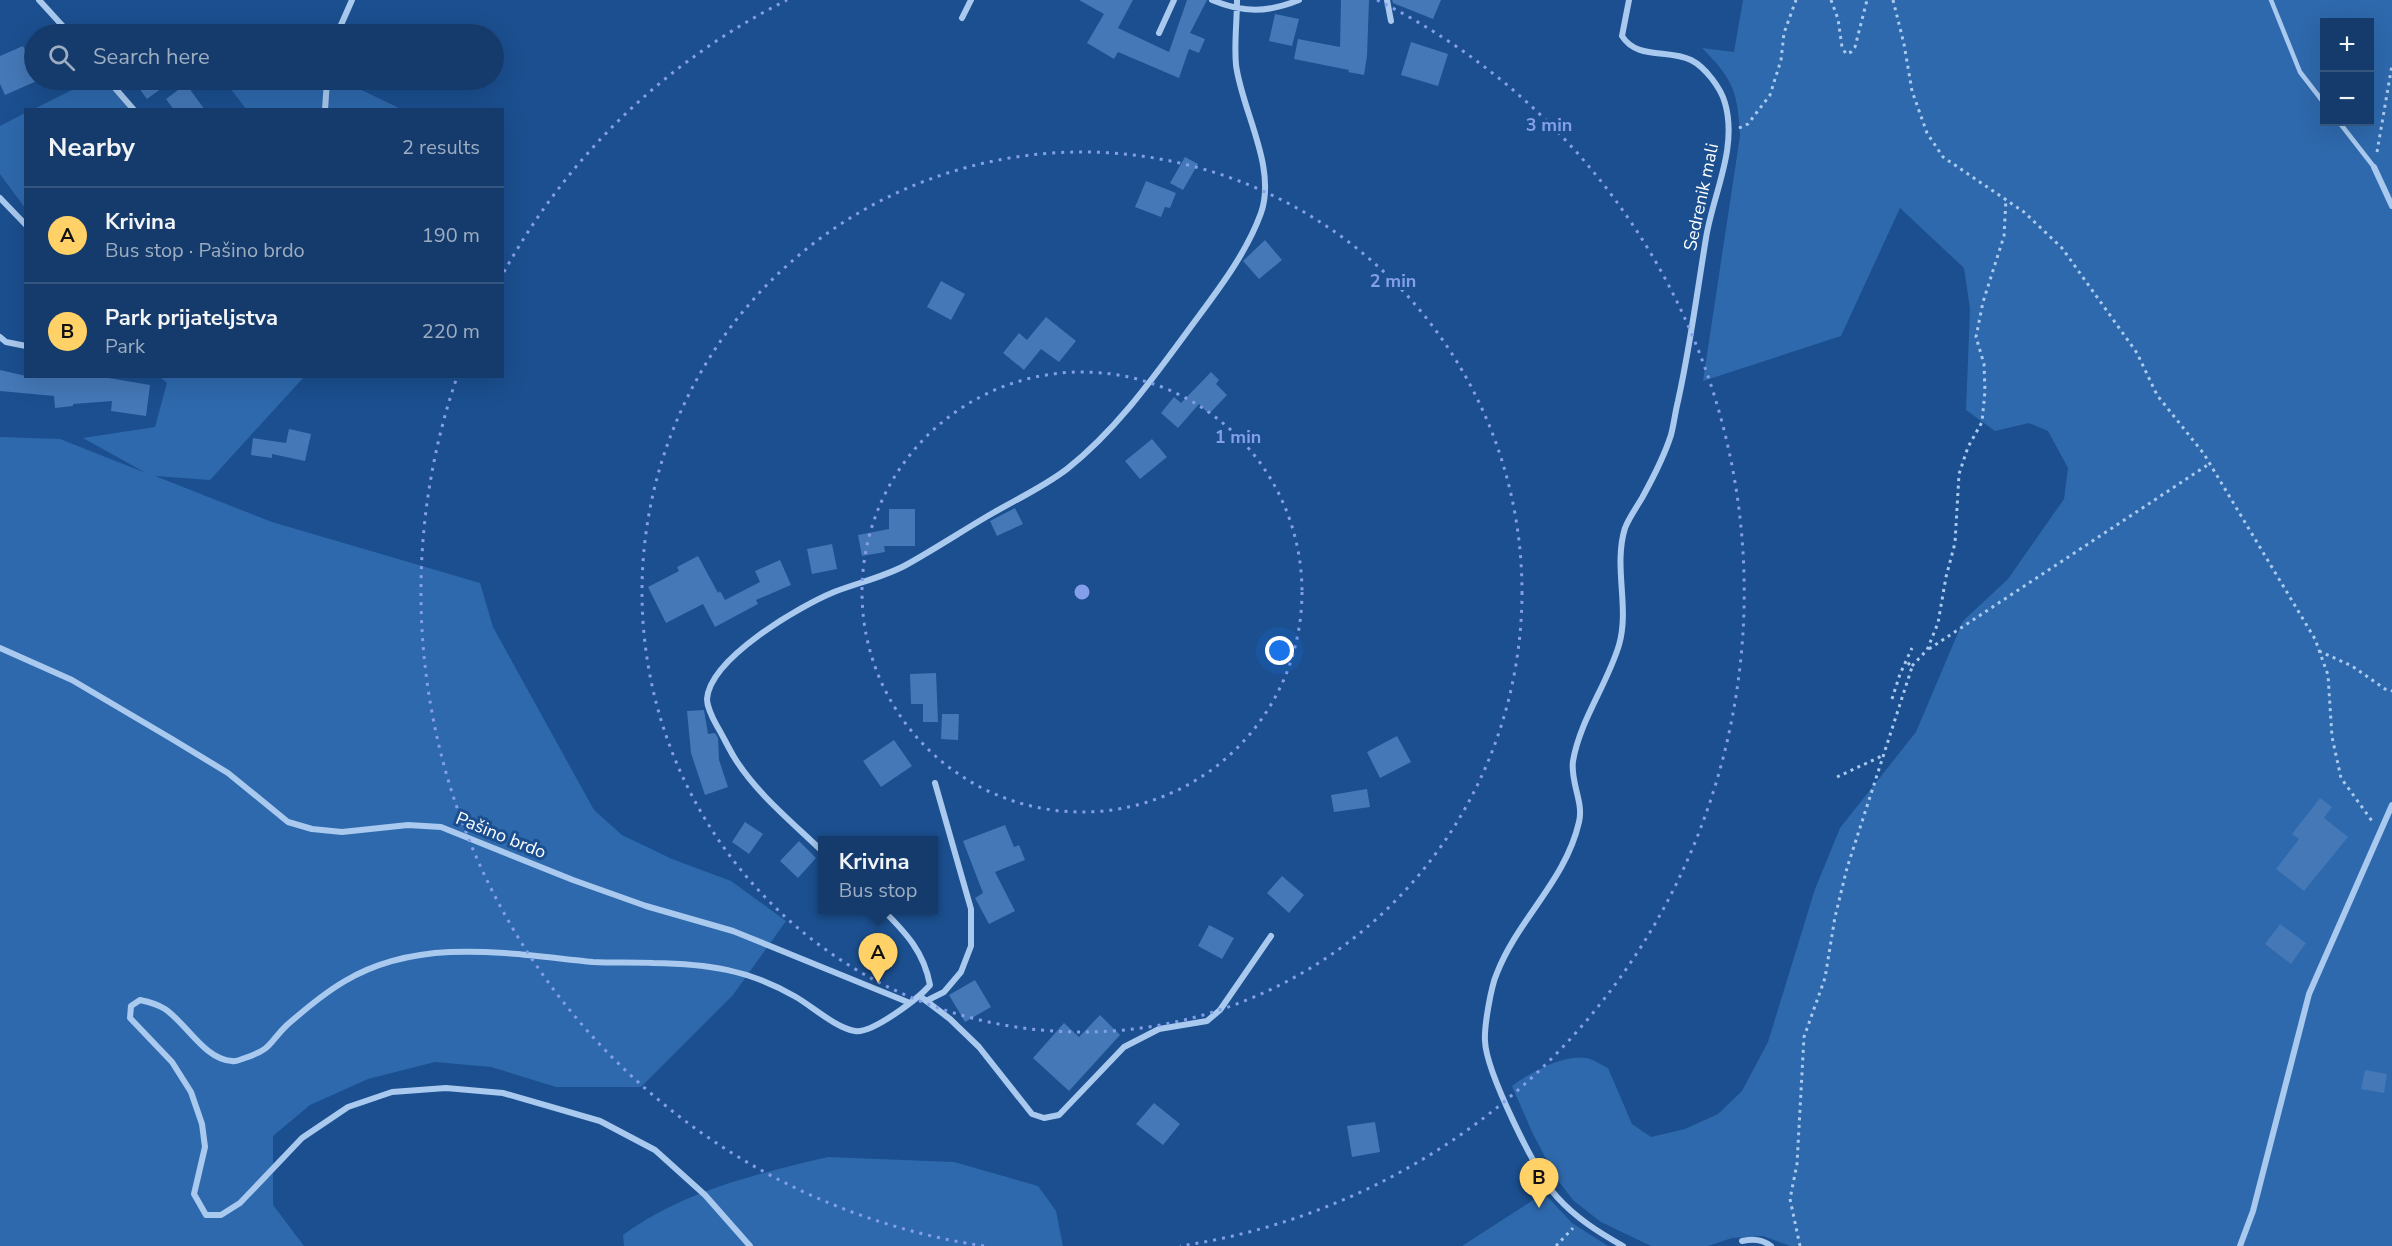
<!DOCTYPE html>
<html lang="en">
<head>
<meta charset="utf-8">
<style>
  body { margin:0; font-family:"Nunito Sans",sans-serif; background:#214673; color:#f1f3f6 }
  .controls { position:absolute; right:18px; top:18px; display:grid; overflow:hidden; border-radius:0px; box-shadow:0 6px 24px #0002 }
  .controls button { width:54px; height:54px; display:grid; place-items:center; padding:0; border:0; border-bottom:2px solid #33557e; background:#143b6b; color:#f1f3f6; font:30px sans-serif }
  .you { position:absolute; left:1280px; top:651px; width:21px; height:21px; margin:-15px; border:4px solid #fff; border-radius:50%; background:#1a73e8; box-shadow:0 0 0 9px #1a73e833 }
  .badge { display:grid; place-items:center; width:39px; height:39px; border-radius:50%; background:#ffd166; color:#111; font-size:20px; font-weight:700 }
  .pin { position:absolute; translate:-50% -50px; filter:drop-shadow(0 2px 3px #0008) }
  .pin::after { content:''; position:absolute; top:32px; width:21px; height:18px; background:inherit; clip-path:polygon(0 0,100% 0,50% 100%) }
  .popup { position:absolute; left:818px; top:836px; width:120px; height:78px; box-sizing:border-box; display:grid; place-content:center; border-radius:0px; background:#143b6b; filter:drop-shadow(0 2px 4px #0005); font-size:20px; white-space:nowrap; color:#9dadc1 }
  .popup b { font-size:22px; color:#f1f3f6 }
  .popup::after { content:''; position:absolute; left:50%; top:100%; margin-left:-12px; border:12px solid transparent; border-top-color:#143b6b }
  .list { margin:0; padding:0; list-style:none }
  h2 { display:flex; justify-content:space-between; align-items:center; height:78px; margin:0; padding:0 24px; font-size:26px }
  h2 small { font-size:20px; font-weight:400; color:#9dadc1 }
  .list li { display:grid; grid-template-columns:39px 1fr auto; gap:18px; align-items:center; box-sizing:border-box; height:96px; padding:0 24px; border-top:2px solid #33557e }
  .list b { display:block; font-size:22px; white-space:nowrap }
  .list p { margin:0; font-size:20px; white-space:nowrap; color:#9dadc1 }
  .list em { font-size:20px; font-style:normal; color:#9dadc1 }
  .icon { flex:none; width:33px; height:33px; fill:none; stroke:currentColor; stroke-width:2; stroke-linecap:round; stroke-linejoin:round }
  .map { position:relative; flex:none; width:2392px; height:1246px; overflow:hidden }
  .search { position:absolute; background:#143b6b; box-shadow:0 6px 24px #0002; left:24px; top:24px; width:480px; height:66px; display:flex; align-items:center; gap:15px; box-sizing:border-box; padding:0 21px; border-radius:33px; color:#9dadc1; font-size:22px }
  .panel { position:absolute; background:#143b6b; box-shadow:0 6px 24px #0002; left:24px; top:108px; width:480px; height:270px; border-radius:0px }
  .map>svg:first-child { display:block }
</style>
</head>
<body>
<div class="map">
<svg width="2392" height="1246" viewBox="0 0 2392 1246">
  <rect width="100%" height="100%" fill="#1b4f8f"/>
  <path fill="#2e69ad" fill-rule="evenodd" d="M1743,0H2392V1246H1790L1763,1236L1732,1238L1708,1246H1651L1601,1222L1574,1201L1556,1178L1532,1132L1512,1086C1529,1073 1564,1054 1586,1058C1593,1059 1601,1065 1608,1068L1632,1124L1651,1137L1685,1129L1718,1114L1742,1091L1768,1042L1815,889L1840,828L1916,732L1963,621L2008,579L2064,499L2068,468L2048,431L2029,423L1995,431L1966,410L1970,309L1964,268L1900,208L1841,336L1703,381L1740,136C1738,92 1733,79 1702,48L1734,52ZM2324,22H2370V122H2324Z
    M92,80H105L131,110H32Z
    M229,80H341L401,109H246L227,84Z
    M25,113V208L0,174V126Z
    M160,377H304L210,480L155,476L272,522L480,583L493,627L594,810L622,835L672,859L731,881L786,921L733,995L641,1087H556L491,1067L435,1062L368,1079L310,1105L273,1136V1205L304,1246H0V437L60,439L146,473L83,438L155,427L167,383Z
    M828,1157L954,1162L1038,1186L1056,1211L1063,1246H624L623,1235C681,1192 759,1173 828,1157Z
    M1544,1193L1572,1223L1608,1246H1462Z"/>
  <path fill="#4478b7" d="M1079,0H1133L1118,28L1169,52L1187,0H1207L1190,33L1205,39L1199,53L1189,49L1179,78L1118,52L1114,59L1087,43L1104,14Z
    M1341,0H1369L1367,56L1364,75L1348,72L1349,70L1294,59L1298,39L1340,47Z
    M1392,0H1441L1433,19L1393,3Z
    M1275,14L1299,19L1292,46L1269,41Z
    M1411,42L1448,54L1438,86L1401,75Z
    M23,46L34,70V80H39L5,95L0,84V56Z
    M133,80H173L147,99Z
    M186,84L205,110H174L166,99Z
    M1185,157L1198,164L1183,190L1170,183Z
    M1146,181L1176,193L1170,208L1165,207L1161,217L1135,207Z
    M1265,240L1282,260L1259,279L1243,261Z
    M941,281L965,294L951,320L927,307Z
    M1046,317L1076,341L1059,362L1041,349L1024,370L1003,353L1019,333L1027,340Z
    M0,370L26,376H97L150,385L146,416L111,411L112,401L73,404V406L55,408L54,396L0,391Z
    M1211,372L1219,380L1216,384L1227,395L1209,414L1199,404L1178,428L1161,413L1174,397L1181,403Z
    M289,429L311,434L305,461L272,454V458L251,455L253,438L286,443Z
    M1152,439L1167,457L1140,479L1125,461Z
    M1015,508L1023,524L997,536L990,521Z
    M889,509H915V546H884L885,552L862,556L858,535L889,529Z
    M832,544L837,569L812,574L807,549Z
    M698,556L718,593L720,591L725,600L760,582L755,571L780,560L791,585L756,600L758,604L715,627L703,604L666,623L648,587L679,571L677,567Z
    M936,673L938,722H923V704H911L910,674Z
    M704,710L708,734L715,733L718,738L719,760L728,787L705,795L691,753L687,711Z
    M942,714H959L958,740L941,739Z
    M1397,736L1411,762L1380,778L1367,752Z
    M894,740L912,766L881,787L863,761Z
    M1367,789L1370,807L1334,812L1331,795Z
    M2320,798L2332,807L2324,818L2348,837L2304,891L2276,869L2299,839L2292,834Z
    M745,822L763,834L749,854L732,842Z
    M1005,825L1014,847L1019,845L1025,860L995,872L1015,911L989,924L975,898L983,893L963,841Z
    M799,841L816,858L798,878L780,861Z
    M1282,876L1304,895L1289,913L1267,893Z
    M2280,924L2306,943L2291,964L2265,944Z
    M1209,925L1234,938L1222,959L1198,946Z
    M975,980L991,1007L965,1022L949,995Z
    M1100,1015L1120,1035L1069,1091L1033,1058L1064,1023L1079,1037Z
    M2365,1070L2387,1074L2384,1093L2361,1089Z
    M1154,1103L1180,1124L1163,1145L1136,1124Z
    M1375,1122L1380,1152L1352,1157L1347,1126Z"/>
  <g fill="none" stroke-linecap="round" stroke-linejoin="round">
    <path stroke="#a9c9ee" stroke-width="3" stroke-dasharray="3 4.5" stroke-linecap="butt" d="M1831,0L1838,19L1842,47L1846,54L1851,52L1855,47L1867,0
      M1893,0L1904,44L1912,91L1927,133L1943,157L2024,212L2062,248L2137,353L2157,395L2204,454L2315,639L2328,675L2332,737L2341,778L2372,821
      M1739,128L1748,124L1770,95L1781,60L1784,33L1796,0
      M2377,152L2392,65
      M1929,649L2209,464
      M2319,651L2352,666L2385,689L2392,691
      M1912,666L1927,650L1938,623L1946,577L1955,543L1959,474L1968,447L1982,422L1985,391L1984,364L1976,337L1983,302L2004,236L2006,199
      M1892,699L1900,674L1912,648
      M1837,777L1884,755
      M1556,1246L1573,1228
      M1800,1246L1790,1199L1797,1164L1804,1037L1825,978L1835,917L1847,868L1912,667L1906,661"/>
    <path stroke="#a9c9ee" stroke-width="4.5" d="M2271,0L2300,72L2324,103
      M2339,122L2374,167"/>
    <path stroke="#a9c9ee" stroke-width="6" d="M39,0L70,34
      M1212,0C1243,13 1267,13 1299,0
      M1387,0L1391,21
      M962,18L971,0
      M1159,33L1174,0
      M337,34L352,0
      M108,80L134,110
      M325,110L327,80
      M2374,167L2392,206
      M0,198L26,225
      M0,337L6,342L26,346
      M0,648L72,680L172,739L228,773L288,822L312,829L342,832L408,825L441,827L573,880L646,906L733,931L910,1003
      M822,851C792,822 756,793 734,757C728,747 723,736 717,726C713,719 707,706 707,699C710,658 800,606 834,592C857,583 884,577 906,565C933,550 959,533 986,517C1013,501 1042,488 1067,469C1115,431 1151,381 1187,332C1214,295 1245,257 1261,213C1277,167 1242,111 1236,65C1234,44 1237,21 1237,0
      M921,997L950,1019L979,1047L1032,1114L1044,1118L1059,1115L1124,1047L1159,1029L1207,1021L1220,1010L1271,936
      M926,1001L944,992L961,972L971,946V909L935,783
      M1742,1241C1753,1239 1762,1239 1771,1246
      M750,1246L705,1195L655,1150L600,1121L503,1093L446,1088L392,1092L348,1107L302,1138L240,1203L221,1215H206L194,1194L205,1147L202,1124L191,1092L172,1062L130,1018L131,1006L140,1000C150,1002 157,1004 165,1009C186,1023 205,1060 232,1061C236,1062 242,1059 245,1058C274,1048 268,1043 287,1025C303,1011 326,992 345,981C421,936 510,954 593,962C613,963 633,962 653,963C707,964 748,969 796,997C813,1007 836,1028 855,1031C872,1034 919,998 930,985C924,952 906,933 883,910
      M1623,1246C1598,1232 1576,1218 1557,1197C1536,1174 1486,1071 1485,1041C1484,1027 1491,986 1497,973C1518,919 1566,880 1579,822C1584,802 1570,782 1573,761C1580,720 1607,685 1619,645C1630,607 1613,567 1625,528C1629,518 1636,508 1642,498C1653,478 1664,457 1671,435C1674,424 1675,413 1678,401C1690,347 1697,293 1706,238C1713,194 1738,148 1725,103C1721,88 1705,67 1691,60C1668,49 1637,60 1622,36L1629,0
      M2240,1246L2253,1211L2309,994L2392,805"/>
  </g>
  <g fill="none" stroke="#839eea" stroke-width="3" stroke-dasharray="3 6">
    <circle cx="1082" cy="592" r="220"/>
    <circle cx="1082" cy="592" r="440"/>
    <path d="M984 1246A661 661 0 0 1 457 377M504 272A661 661 0 0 1 787 0M1377 0A661 661 0 0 1 1180 1246"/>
  </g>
  <g text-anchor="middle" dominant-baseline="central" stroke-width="6" stroke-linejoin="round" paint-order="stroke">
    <g font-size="18" fill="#fff" stroke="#1b4f8f">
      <text transform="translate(1701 197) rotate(-78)">Sedrenik mali</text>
      <text transform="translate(501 835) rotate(22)">Pašino brdo</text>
    </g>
  </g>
  <circle cx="1082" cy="592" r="9" fill="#839eea" stroke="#1b4f8f" stroke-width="3"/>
  <g font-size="18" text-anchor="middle" font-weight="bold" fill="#839eea" stroke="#1b4f8f" stroke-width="6" stroke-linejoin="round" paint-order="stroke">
    <text x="1549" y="131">3 min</text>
    <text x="1393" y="287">2 min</text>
    <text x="1238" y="443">1 min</text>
  </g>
</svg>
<div class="controls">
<button>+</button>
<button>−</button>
</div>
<div class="you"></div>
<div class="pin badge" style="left:878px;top:983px">A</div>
<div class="popup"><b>Krivina</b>Bus stop</div>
<div class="pin badge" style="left:1539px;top:1208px">B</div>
<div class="search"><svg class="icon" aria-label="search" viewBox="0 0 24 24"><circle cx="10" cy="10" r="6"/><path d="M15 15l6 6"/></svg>Search here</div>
<section class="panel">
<h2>Nearby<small>2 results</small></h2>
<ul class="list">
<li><span class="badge">A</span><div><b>Krivina</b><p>Bus stop · Pašino brdo</p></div><em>190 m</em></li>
<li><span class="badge">B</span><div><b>Park prijateljstva</b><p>Park</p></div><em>220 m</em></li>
</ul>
</section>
</div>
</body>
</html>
